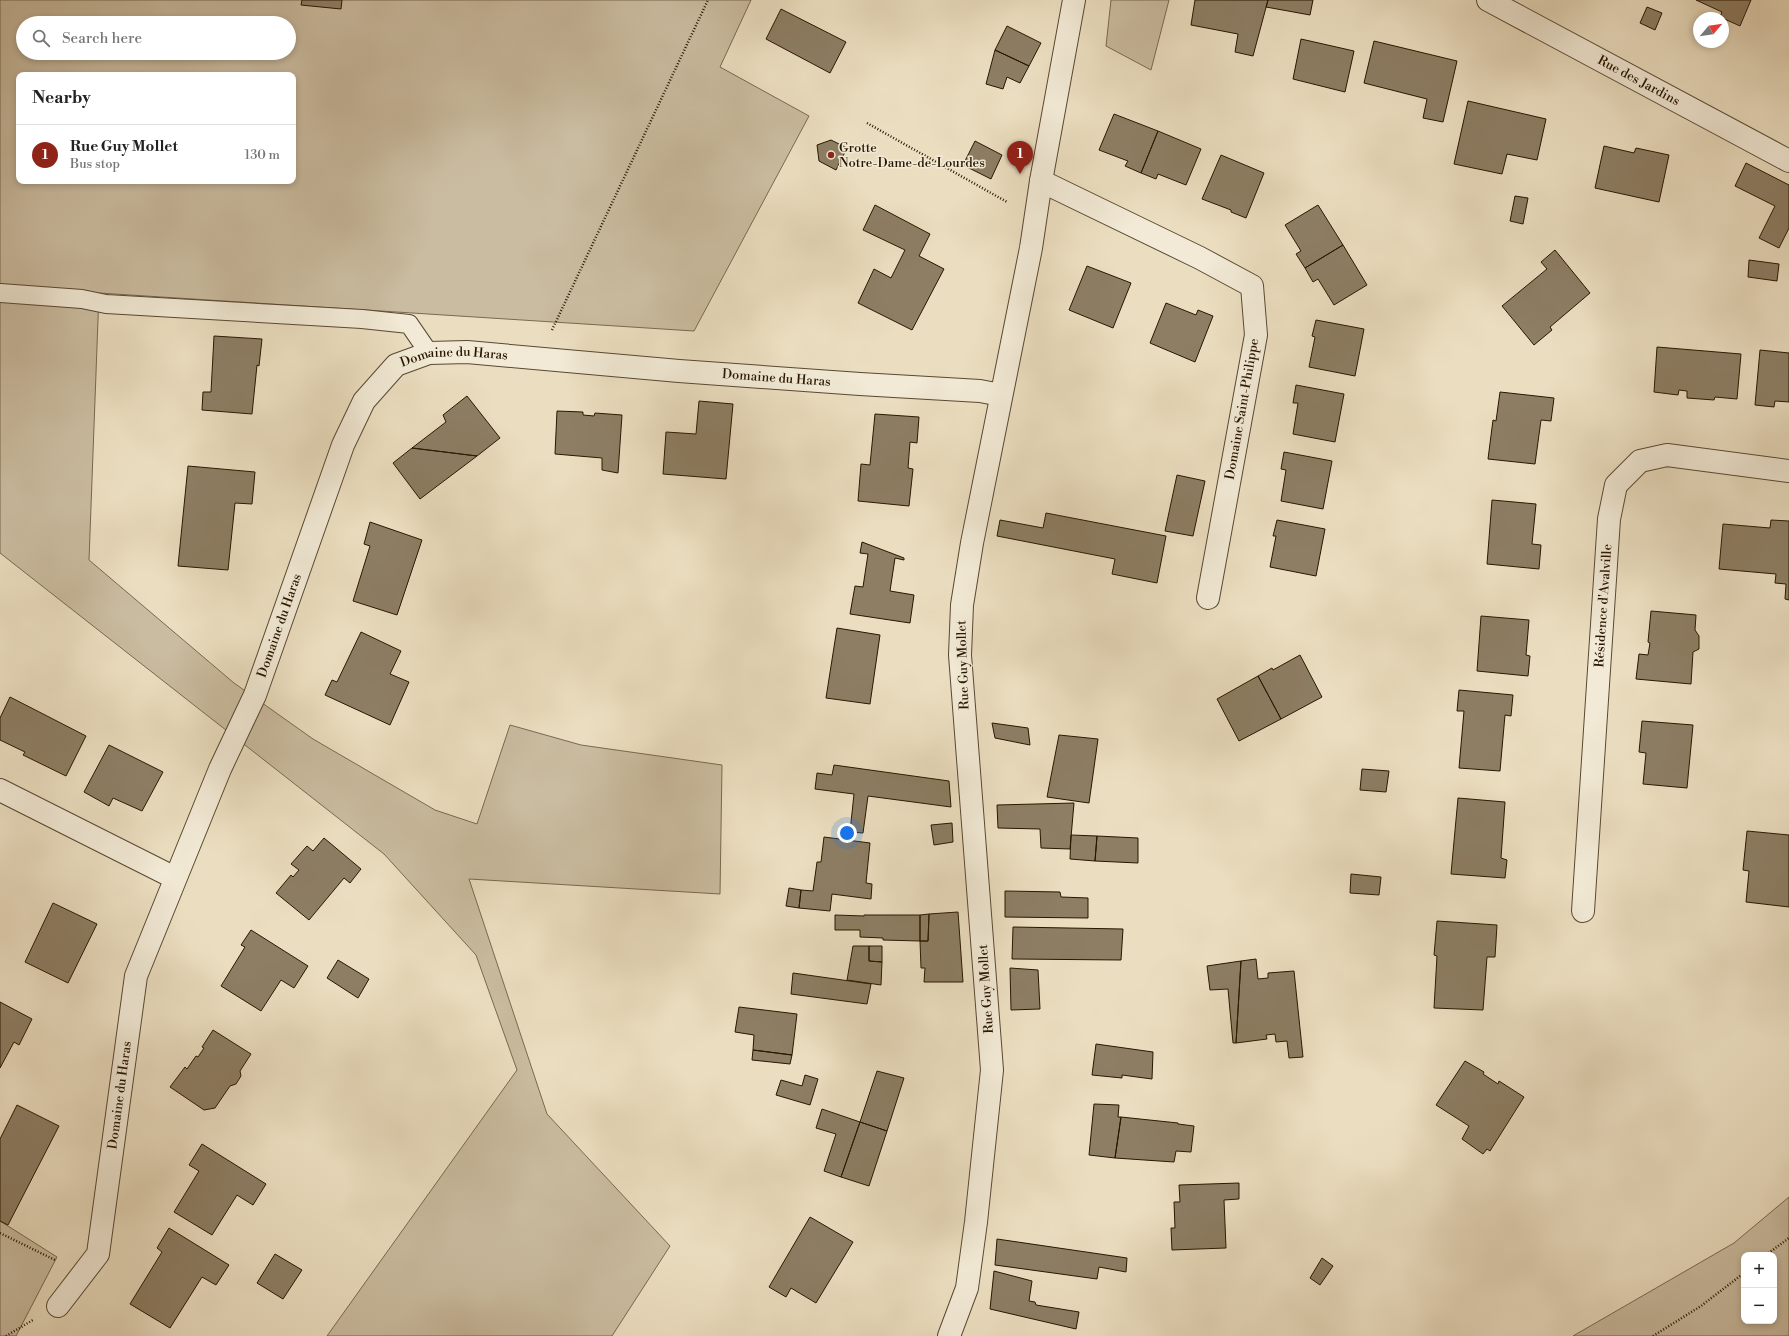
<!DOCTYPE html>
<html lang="en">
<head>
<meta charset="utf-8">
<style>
  body { margin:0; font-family:"Libre Bodoni",serif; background:#f6f6f6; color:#222 }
  .controls { position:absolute; right:12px; bottom:12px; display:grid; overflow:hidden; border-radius:8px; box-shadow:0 2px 6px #0003 }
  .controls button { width:36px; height:36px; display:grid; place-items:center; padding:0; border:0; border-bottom:1px solid #e0e0e0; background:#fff; color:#222; font:20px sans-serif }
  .compass { position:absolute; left:1693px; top:12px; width:36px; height:36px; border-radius:50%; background:#fff; box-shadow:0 2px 6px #0003; rotate:61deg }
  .you { position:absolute; left:847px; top:833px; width:14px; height:14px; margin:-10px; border:3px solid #fff; border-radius:50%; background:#1a73e8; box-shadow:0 0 0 6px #1a73e833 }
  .badge { display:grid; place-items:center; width:26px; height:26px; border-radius:50%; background:#8f2418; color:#fff; font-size:13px; font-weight:700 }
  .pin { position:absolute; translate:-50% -33px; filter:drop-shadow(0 1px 2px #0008) }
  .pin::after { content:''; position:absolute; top:21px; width:14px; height:12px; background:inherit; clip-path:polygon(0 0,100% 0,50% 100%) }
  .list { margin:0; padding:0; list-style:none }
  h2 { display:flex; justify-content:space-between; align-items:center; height:52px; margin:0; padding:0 16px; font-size:17px }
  h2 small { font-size:13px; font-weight:400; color:#767676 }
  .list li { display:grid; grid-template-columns:26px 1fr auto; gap:12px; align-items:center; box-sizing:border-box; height:60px; padding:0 16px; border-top:1px solid #e0e0e0 }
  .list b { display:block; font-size:15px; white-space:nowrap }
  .list p { margin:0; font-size:13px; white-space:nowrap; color:#767676 }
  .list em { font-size:13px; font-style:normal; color:#767676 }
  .icon { flex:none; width:22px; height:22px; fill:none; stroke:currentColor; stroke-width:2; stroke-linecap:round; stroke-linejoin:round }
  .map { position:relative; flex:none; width:1789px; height:1336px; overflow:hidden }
  .search { position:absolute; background:#fff; box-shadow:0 2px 6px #0003; left:16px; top:16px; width:280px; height:44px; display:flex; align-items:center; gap:10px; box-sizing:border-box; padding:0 14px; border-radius:22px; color:#767676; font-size:15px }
  .panel { position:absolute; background:#fff; box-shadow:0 2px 6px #0003; left:16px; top:72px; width:280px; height:112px; border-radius:8px }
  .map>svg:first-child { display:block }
</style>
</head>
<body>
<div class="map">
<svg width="1789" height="1336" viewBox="0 0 1789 1336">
  <rect width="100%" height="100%" fill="#ebdec0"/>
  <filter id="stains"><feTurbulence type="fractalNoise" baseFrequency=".005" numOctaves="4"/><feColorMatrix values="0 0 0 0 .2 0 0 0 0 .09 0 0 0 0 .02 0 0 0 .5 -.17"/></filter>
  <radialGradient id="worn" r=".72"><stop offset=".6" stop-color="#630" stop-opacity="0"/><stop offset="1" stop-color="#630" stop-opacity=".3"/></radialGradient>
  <path fill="#cabca0" stroke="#796950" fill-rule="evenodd" d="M0,0H751L720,67L809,116L694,331L99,293L89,560L234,683L313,739L435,810L477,824L510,725L581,745L722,765L720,894L469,879L547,1114L670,1246L612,1336H327L517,1070L476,955L384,854L0,553ZM23,23H289V53H23ZM19,75H293V181H19Z
    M1111,0H1169L1151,70L1106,46Z
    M1789,1197V1336H1573L1734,1243ZM1744,1255H1774V1321H1744Z
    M0,1221L57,1257L16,1336H0Z"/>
  <path fill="#8d7e64" stroke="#281601" d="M302,0H342L341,9L301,5Z
    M1195,0H1268L1253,56L1235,52L1238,34L1191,25Z
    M1268,0H1313L1310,15L1266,7Z
    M1696,0H1751L1740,26L1720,17L1722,12Z
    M1647,7L1662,13L1655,30L1640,23Z
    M781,9L846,42L830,73L766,39Z
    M1007,26L1041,43L1029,66L995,50Z
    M1301,39L1354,51L1345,92L1293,79Z
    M1374,41L1457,61L1443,122L1423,118L1427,99L1364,83Z
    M995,50L1029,66L1020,83L1007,77L1003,89L986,84Z
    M1468,101L1546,119L1537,160L1507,154L1502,174L1454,164Z
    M1114,114L1158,131L1141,173L1125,166L1128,161L1099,150Z
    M1158,131L1201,149L1186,185L1158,174L1156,179L1141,173Z
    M831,140L847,148L836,170L819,161L817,145Z
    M975,141L1002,155L991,179L963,165Z
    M1604,146L1634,153L1636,148L1669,155L1659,202L1595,188Z
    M1221,155L1264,173L1246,218L1231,212V210L1202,199Z
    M1746,163L1789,185V228L1779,248L1759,238L1775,206L1735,186Z
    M1515,196L1528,198L1523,224L1510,221Z
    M875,205L930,234L919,256L944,269L912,330L858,303L874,269L891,278L905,250L863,230Z
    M1318,205L1343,245L1305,268L1296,254L1301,251L1285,225Z
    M1343,245L1367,285L1334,305L1318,279L1313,282L1305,268Z
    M1555,250L1590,293L1550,327L1552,330L1534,345L1502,306L1547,269L1541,262Z
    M1749,260L1779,264L1777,281L1748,277Z
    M1087,266L1131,283L1113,328L1069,310Z
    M1166,303L1196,315L1198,310L1213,316L1195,362L1150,343Z
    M1316,320L1364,329L1355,376L1309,367L1315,337L1312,336Z
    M214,336L262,339L259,366L257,365L252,414L202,410L203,392H211Z
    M1657,347L1741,354L1737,399L1715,397L1714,400L1687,398V391L1679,390L1678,395L1654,392Z
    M1760,350L1789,353V402L1775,401L1774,407L1755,405Z
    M1296,385L1344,394L1335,442L1293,434L1298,403H1293Z
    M1500,392L1554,398L1551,421L1541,420L1535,464L1488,459L1493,420L1496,421Z
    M467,396L500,438L477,456L412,448L446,422L443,415Z
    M699,401L733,404L726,479L663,474L666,432L696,434Z
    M557,411L583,412V415L594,416L595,413L622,415L618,473L602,470V458L555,454Z
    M875,414L919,417L917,443L910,442L908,468L913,469L909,506L858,501L861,464L870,465Z
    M412,448L477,456L420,499L393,463Z
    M1284,452L1332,461L1323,509L1281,501L1286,470L1281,469Z
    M188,466L255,472L252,504L235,503L228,570L178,566Z
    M1177,475L1205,481L1193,536L1165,531Z
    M1492,500L1536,504L1532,544L1541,545L1539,569L1487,564Z
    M1046,513L1166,536L1157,583L1112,574L1115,559L997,536L1000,520L1043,528Z
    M1277,520L1325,529L1316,576L1270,567L1276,536H1273Z
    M1771,520L1789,521V600L1785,599L1786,584L1775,583L1776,574L1719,569L1723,524L1770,528Z
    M370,522L422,540L397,615L353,601L370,546L364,544Z
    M862,542L904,558V560L895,558L890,591L914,595L910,623L850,614L855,586L863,587L868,554L860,553Z
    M1651,611L1696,615L1695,630L1699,636V649L1693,652L1691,684L1636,679L1639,654L1648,655L1650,643L1648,642Z
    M1481,616L1529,620L1526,655L1530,656L1528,676L1477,671Z
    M837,628L880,635L870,704L826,698Z
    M361,632L401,651L390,674L409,682L390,725L325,695L332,680L337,682Z
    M1300,655L1322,697L1281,719L1258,676L1272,668L1273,670Z
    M1258,676L1281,719L1239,741L1217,699Z
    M1459,690L1513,695L1511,716L1505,715L1500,771L1459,768L1464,711H1457Z
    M10,697L86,736L66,776L23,755L25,752L0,740V718Z
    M1642,721L1693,725L1687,788L1643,784L1646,753L1639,752Z
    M992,723L1028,728L1030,745L995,738Z
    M1059,735L1098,739L1089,803L1047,797Z
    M109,745L163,772L142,811L113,798L109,806L84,792Z
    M834,765L949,781L951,807L868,796L863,833L850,832L854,794L815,789L817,773L832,775Z
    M1362,769L1389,771L1386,792L1360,790Z
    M1458,798L1505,802L1501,858L1507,860L1505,878L1451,874Z
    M1074,803L1070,849L1041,848L1040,829L998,828L997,805Z
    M952,823L953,842L934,845L931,825Z
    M1747,831L1789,835V907L1746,902L1749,871L1743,870Z
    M1071,835L1097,836L1095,861L1070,859Z
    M1097,836L1138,838V863L1095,861Z
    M824,837L870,843L866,883L872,884L871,899L832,894L830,911L799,908L801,890L813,891L817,862H821Z
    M324,838L361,869L350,883L344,878L309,920L276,893L291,875L293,877L299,870L291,864L307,846L313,851Z
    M1351,874L1381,877L1379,895L1350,893Z
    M789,888L801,890L799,908L786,906Z
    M1005,891L1060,892L1061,897L1088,898V918L1005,917Z
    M53,903L97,924L68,983L25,962Z
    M958,912L963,982H924L925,968H921L920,941H928L929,914Z
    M929,914L928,941H920V915Z
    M835,915L864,916V915H920V941L883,940V938L860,937V930H835Z
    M1437,921L1497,925L1495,957H1487L1483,1010L1434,1008L1437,956L1434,955Z
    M1013,927L1123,929L1121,960L1012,959Z
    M251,930L308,966L294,988L281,980L261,1011L221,986L245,947L241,945Z
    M853,946H869V961L882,962L881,985L847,980Z
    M869,946H882V962L869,961Z
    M1256,959L1258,979L1268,978V973L1294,971L1303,1057L1289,1058L1287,1041L1276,1042L1275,1034L1266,1035L1267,1039L1236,1043L1241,961Z
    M338,960L369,979L358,998L327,978Z
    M1241,961L1236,1043H1233L1228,989L1210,990L1207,966Z
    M1010,968L1038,970L1040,1009L1011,1010Z
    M793,973L871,984L867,1004L791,994Z
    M0,1002L32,1019L19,1045L14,1042L0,1068Z
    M739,1007L797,1014L792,1055L753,1050L754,1035L735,1032Z
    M213,1030L251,1054L240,1071L241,1076L236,1084L230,1086L215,1108L204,1110L170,1087L185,1067L187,1069L196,1056L198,1057L204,1048L202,1047Z
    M1096,1044L1153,1052L1152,1079L1122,1075V1078L1092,1075Z
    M753,1050L792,1055L790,1064L752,1060Z
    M1465,1061L1484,1072L1483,1074L1498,1084L1499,1081L1524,1097L1490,1151L1487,1149L1483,1154L1462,1139L1469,1126L1436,1105Z
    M877,1071L904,1078L887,1131L860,1122Z
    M805,1075L818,1079L810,1105L776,1095L781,1080L802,1086Z
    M1094,1104L1119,1105L1118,1117H1121L1115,1158L1089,1155Z
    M17,1105L59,1126L8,1225L0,1221V1139Z
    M822,1109L860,1122L841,1177L824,1171L836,1134L816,1128Z
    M1121,1117L1178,1123V1124L1194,1126L1191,1152L1176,1151L1174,1162L1115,1158Z
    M860,1122L887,1131L869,1186L841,1177Z
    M202,1144L266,1184L253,1205L237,1195L212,1235L174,1212L199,1171L189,1165Z
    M1239,1183V1199L1224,1200L1226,1248L1172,1250L1171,1228H1175L1174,1202H1180L1179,1185Z
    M810,1217L853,1242L816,1303L791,1288L786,1297L769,1287Z
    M169,1228L229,1265L216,1285L202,1277L170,1328L130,1304L162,1252L157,1248Z
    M997,1239L1127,1258L1126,1272L1099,1267L1097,1279L995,1265Z
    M275,1254L302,1270L283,1299L257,1283Z
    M1322,1258L1333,1266L1320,1285L1310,1278Z
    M994,1271L1032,1281L1029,1301L1035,1302L1036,1305L1079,1312L1076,1329L990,1309Z"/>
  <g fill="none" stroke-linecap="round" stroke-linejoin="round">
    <defs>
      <path id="service" d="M0,293L82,299L106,304L362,319L409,324L429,353"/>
      <g id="minor">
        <path id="s1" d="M1488,0L1789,161"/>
        <path d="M1041,181L1200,258L1252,286L1256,335L1208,598"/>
        <path d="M0,790L175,878"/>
        <path id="s2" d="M1583,911L1609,519L1616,485L1640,461L1667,455L1789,471"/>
        <path id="s3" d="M58,1306L98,1254L136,976L220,769L255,695L343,445L364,401L396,365L429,353L467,352L679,371L860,384L980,391L1001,395"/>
      </g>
      <path id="tertiary" d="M949,1336L967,1288L976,1222L992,1070L960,655L962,605L972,543L1031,248L1041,181L1074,0"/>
    </defs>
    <use href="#service" stroke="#594831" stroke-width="20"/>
    <use href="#minor" stroke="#594831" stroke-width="24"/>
    <use href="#tertiary" stroke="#594831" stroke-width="24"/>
    <path stroke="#281601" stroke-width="2.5" stroke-dasharray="1 2" stroke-linecap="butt" d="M867,123L1007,202
      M552,330L708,0
      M0,1233L55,1260
      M1766,1255L1789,1238
      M6,1336L33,1320
      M1653,1336L1701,1306L1744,1273"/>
    <use href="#service" stroke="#f2ead6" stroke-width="18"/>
    <use href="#minor" stroke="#f2ead6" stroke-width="22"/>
    <use href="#tertiary" stroke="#f2ead6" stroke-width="22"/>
  </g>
  <circle fill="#8f2418" stroke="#f2ead6" stroke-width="1.5" cx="831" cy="155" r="4"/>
  <g text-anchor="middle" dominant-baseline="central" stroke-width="3" stroke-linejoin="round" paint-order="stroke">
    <g font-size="13" fill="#281601" stroke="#f2ead6">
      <text stroke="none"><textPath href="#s1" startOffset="171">Rue des Jardins</textPath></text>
      <text stroke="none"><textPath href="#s3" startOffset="1073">Domaine du Haras</textPath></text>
      <text stroke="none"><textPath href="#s3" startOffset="1397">Domaine du Haras</textPath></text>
      <text transform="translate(1242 409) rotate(-80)">Domaine Saint-Philippe</text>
      <text stroke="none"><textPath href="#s2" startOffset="306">Résidence d'Avalville</textPath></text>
      <text stroke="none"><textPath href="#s3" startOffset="725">Domaine du Haras</textPath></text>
      <text transform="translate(963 665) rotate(-92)">Rue Guy Mollet</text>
      <text transform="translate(986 989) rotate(-94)">Rue Guy Mollet</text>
      <text stroke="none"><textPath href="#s3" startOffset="226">Domaine du Haras</textPath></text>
    </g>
    <g font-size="13" fill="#281601" stroke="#f2ead6" text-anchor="start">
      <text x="839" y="148">Grotte<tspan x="839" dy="15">Notre-Dame-de-Lourdes</tspan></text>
    </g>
  </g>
  <rect width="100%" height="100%" filter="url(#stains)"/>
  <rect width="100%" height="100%" fill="url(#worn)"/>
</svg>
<div class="controls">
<button>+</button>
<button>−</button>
</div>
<svg class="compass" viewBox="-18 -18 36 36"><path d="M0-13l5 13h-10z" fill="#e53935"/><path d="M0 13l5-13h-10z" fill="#767676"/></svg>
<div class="you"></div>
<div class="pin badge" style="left:1020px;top:174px">1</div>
<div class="search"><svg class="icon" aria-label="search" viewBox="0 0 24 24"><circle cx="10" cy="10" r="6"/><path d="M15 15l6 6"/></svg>Search here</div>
<section class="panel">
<h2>Nearby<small></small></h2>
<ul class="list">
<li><span class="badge">1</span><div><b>Rue Guy Mollet</b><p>Bus stop</p></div><em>130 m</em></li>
</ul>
</section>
</div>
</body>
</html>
